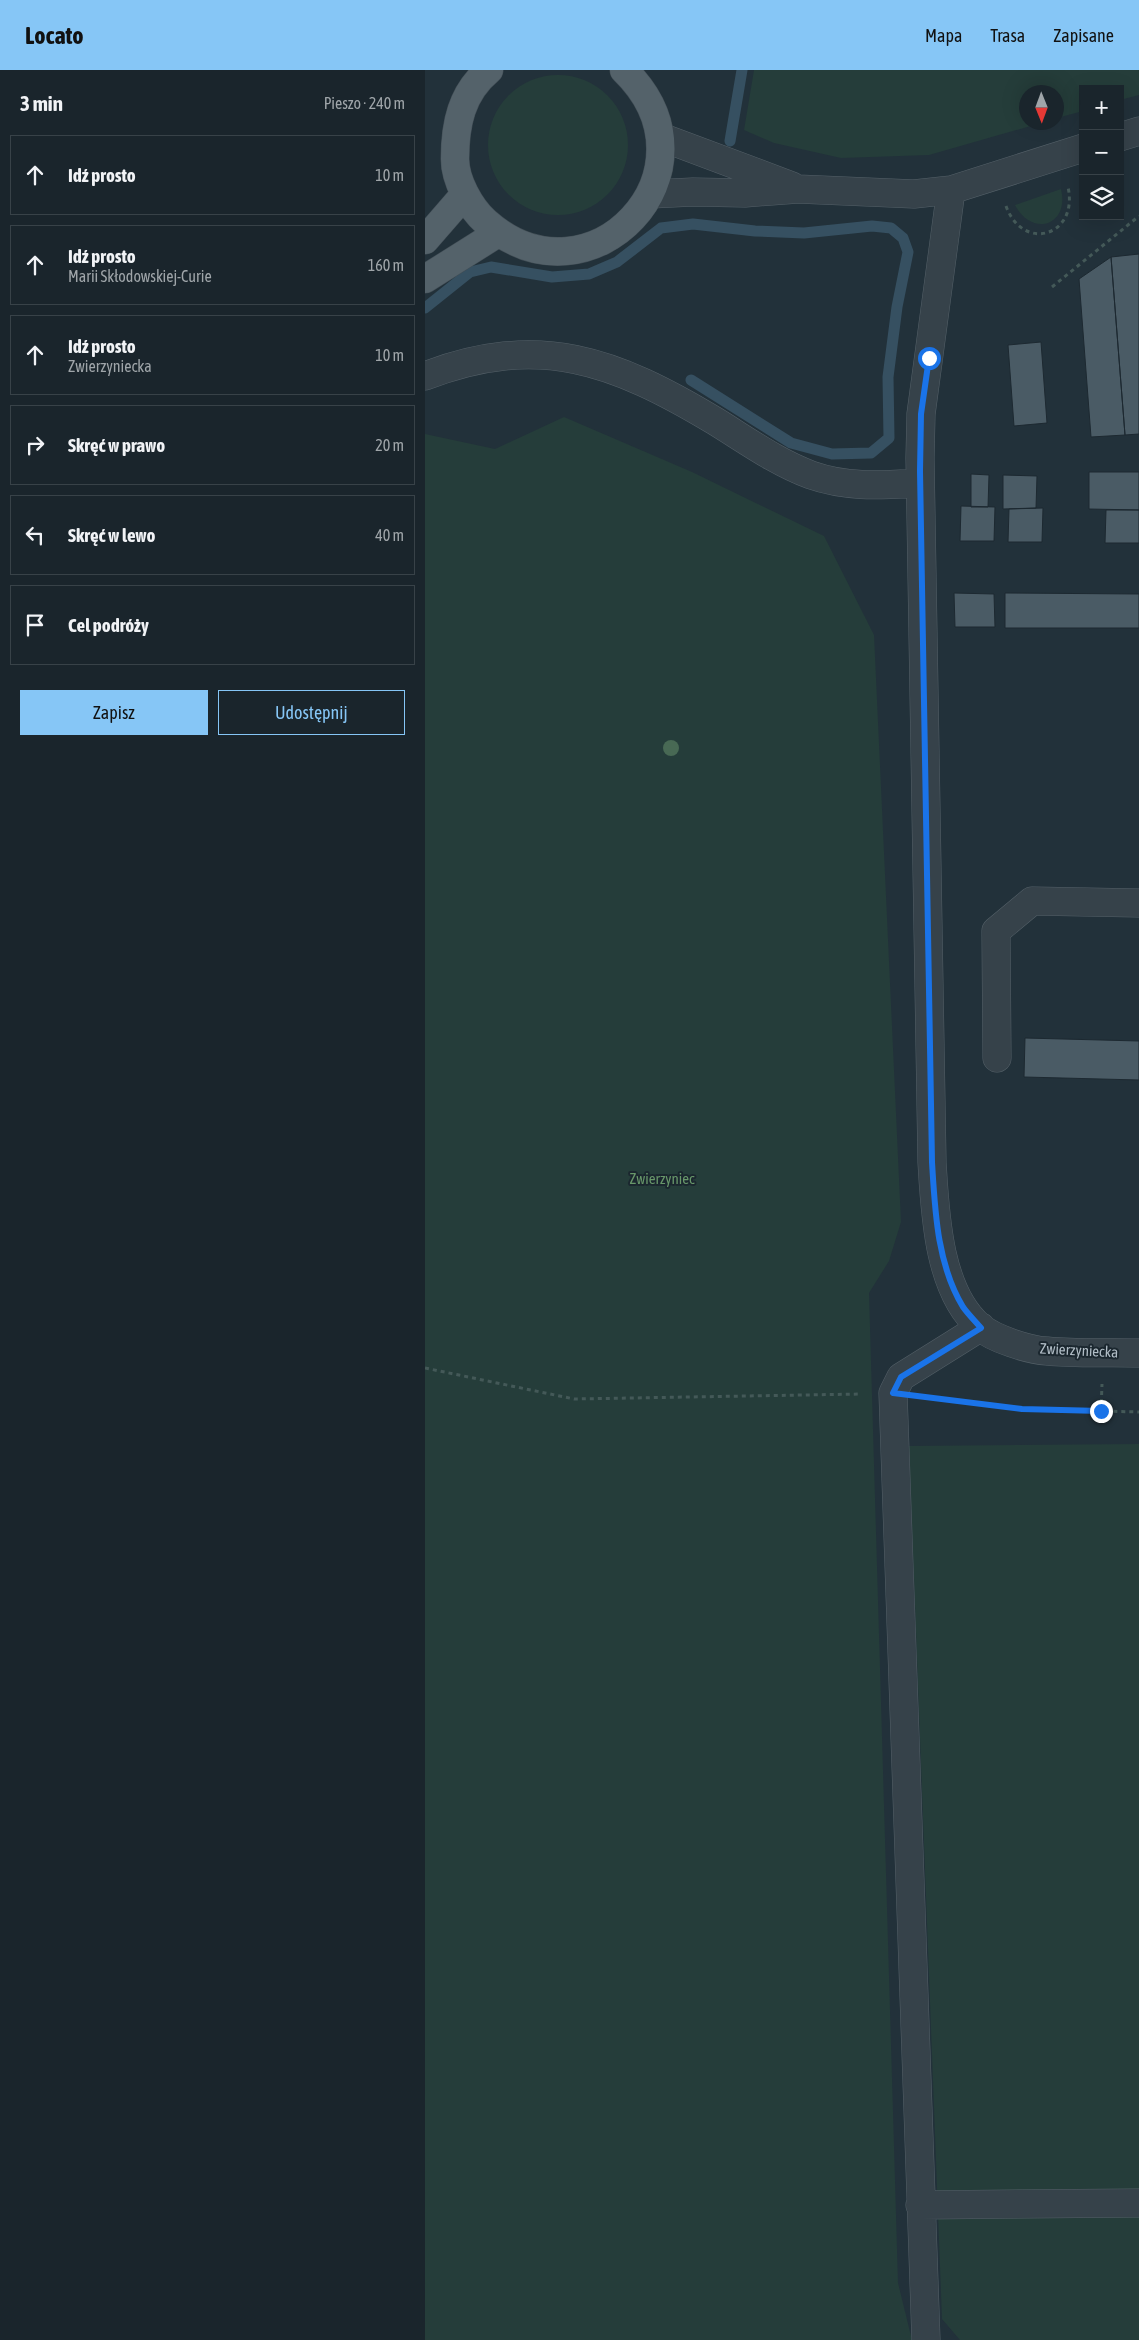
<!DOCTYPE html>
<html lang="pl">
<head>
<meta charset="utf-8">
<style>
  body { margin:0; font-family:"Asap Condensed",sans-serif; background:#273138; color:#f1f3f6 }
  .controls { position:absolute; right:15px; top:15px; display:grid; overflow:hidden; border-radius:0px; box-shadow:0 5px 20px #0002 }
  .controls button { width:45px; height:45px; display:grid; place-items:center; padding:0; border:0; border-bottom:1px solid #384248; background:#1a252c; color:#f1f3f6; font:25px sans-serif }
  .compass { position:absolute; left:594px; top:15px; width:45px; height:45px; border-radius:50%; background:#1a252c; box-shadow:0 5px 20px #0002; rotate:179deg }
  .stop { position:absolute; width:15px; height:15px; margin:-11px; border:4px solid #1a73e8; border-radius:50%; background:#fff }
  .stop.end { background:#1a73e8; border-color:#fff; box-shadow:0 1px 5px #0008 }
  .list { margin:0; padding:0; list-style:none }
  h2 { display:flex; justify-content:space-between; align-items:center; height:65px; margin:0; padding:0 20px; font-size:21px }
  h2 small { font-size:16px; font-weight:400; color:#9fa5a9 }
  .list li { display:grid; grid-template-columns:32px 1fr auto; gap:15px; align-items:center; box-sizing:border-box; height:80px; margin:0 10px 10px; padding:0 10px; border:1px solid #384248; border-radius:0px }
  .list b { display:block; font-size:19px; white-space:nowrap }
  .list p { margin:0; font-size:16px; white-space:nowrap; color:#9fa5a9 }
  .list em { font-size:16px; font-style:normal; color:#9fa5a9 }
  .actions { display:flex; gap:10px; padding:15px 20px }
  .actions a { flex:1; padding:11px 0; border:1px solid #86c6f6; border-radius:0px; text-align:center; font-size:18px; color:#86c6f6 }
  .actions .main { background:#86c6f6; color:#111 }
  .icon { flex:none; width:28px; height:28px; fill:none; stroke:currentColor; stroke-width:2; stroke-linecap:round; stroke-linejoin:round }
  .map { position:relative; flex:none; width:714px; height:2270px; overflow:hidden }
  header { display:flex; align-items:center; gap:30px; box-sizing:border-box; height:70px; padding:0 25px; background:#86c6f6; color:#111 }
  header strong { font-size:24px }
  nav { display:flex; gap:28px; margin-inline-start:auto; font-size:18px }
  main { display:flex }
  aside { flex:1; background:#1a252c }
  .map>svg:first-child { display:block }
</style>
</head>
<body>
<header>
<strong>Locato</strong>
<nav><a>Mapa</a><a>Trasa</a><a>Zapisane</a></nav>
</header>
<main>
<aside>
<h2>3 min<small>Pieszo · 240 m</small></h2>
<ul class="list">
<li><svg class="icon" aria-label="ahead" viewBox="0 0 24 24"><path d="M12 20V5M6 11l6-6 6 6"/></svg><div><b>Idź prosto</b></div><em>10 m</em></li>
<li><svg class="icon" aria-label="ahead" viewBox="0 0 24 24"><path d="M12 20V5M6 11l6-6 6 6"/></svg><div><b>Idź prosto</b><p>Marii Skłodowskiej-Curie</p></div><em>160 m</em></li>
<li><svg class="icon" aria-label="ahead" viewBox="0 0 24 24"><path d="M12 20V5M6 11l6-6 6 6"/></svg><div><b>Idź prosto</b><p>Zwierzyniecka</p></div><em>10 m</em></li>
<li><svg class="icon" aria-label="right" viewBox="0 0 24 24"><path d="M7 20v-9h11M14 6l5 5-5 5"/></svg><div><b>Skręć w prawo</b></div><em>20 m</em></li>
<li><svg class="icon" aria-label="left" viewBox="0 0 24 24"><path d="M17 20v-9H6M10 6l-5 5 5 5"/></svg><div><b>Skręć w lewo</b></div><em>40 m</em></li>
<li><svg class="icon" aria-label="arrive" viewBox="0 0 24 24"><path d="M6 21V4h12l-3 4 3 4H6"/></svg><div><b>Cel podróży</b></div></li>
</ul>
<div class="actions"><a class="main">Zapisz</a><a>Udostępnij</a></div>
</aside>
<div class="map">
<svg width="714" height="2270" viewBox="0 0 714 2270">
  <rect width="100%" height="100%" fill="#22313a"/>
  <path fill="#253d3a" d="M329,0H714V25L695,30V19H658V41L632,48V22H602V52L616,53L504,85L416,88L349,73L319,60Z
    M63 75a70 70 0 1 1 140 0a70 70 0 1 1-140 0Z
    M636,119C645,155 607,168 590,135Z
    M139,347L267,402L399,466L449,565L476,1152L464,1191L444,1223L473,2213L487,2270H0V364L70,379Z
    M714,1374V2270H535L517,2249L484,1376Z"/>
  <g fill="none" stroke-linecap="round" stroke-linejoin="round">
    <path stroke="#365061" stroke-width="11" d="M305,71L317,0
      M0,238L45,202L66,197L127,207L164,204L192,192L236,158L268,154L330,161L379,163L447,156L466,158L478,168L483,182L472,237L463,307L464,368L446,383L407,384L366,373L266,310"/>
  </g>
  <path fill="#4a5b65" stroke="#1d2931" d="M714,184V364L700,365L686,187Z
    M686,187L700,365L666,367L654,209Z
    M616,272L622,353L589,356L583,275Z
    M664,402H714V440L664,439Z
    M546,404L564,405L563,437H546Z
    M578,405L612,406L611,438L578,439Z
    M536,436L570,437L569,471H535Z
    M618,438L617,472H583L584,439Z
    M681,440H714V473H680Z
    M529,523L569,524L570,557H530Z
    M580,523L714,524V558H580Z
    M600,968L714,971V1010L599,1007Z"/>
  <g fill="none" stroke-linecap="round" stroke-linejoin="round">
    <defs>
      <path id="minor" d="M236,67L367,116
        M695,67L714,61
        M526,120L496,344L495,388L507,1092C510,1143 513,1221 555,1257C569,1269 604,1280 622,1281C653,1284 684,1282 714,1283
        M226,124L268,122L320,123L373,119L489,124L526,120L658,78
        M0,306C114,262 190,291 290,351C321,370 351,392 386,405C423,418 457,415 495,413
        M572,988L571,861L607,831L714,833
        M495,2135L714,2133
        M501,2270L468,1323L476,1307L556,1257"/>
      <path id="major" d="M64,0C36,23 30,55 30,89C30,110 45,138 61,152C165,244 302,100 199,0
        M0,170L40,124
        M0,209L73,163"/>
    </defs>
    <use href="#minor" stroke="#546068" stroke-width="29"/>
    <use href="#major" stroke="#424e56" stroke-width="29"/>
    <path stroke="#445958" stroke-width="3" stroke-dasharray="4 4" stroke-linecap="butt" d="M581,136C598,183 654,166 643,117
      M627,217L714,146
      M0,1298L149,1329L436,1324
      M505,1328L597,1339L714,1342
      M676,1341L677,1314"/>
    <use href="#minor" stroke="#36424a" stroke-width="28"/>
    <use href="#major" stroke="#54626a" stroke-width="28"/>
  </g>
  <circle fill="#486954" cx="246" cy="678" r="8"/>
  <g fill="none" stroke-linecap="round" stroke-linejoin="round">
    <path stroke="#1a73e8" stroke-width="6" d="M504,288L496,344L495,401L507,1092C510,1141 512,1194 538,1237C543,1244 550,1251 556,1258L476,1307L468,1323L597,1339L676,1341"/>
  </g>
  <g text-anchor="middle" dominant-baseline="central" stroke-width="4" stroke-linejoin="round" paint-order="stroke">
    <g font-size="15" fill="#68976a" stroke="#1b272f">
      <text x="237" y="1108">Zwierzyniec</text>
    </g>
    <g font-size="15" fill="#b1bdc6" stroke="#1b272f">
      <text transform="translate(654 1280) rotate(3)">Zwierzyniecka</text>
    </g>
  </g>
</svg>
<div class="controls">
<button>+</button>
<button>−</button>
<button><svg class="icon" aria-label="layers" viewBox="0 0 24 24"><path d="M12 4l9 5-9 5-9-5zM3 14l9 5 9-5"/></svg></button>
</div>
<svg class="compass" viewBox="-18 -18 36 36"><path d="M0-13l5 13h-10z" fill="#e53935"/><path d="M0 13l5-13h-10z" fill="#9fa5a9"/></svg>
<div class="stop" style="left:504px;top:288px"></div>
<div class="stop end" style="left:676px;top:1341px"></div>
</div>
</main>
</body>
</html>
